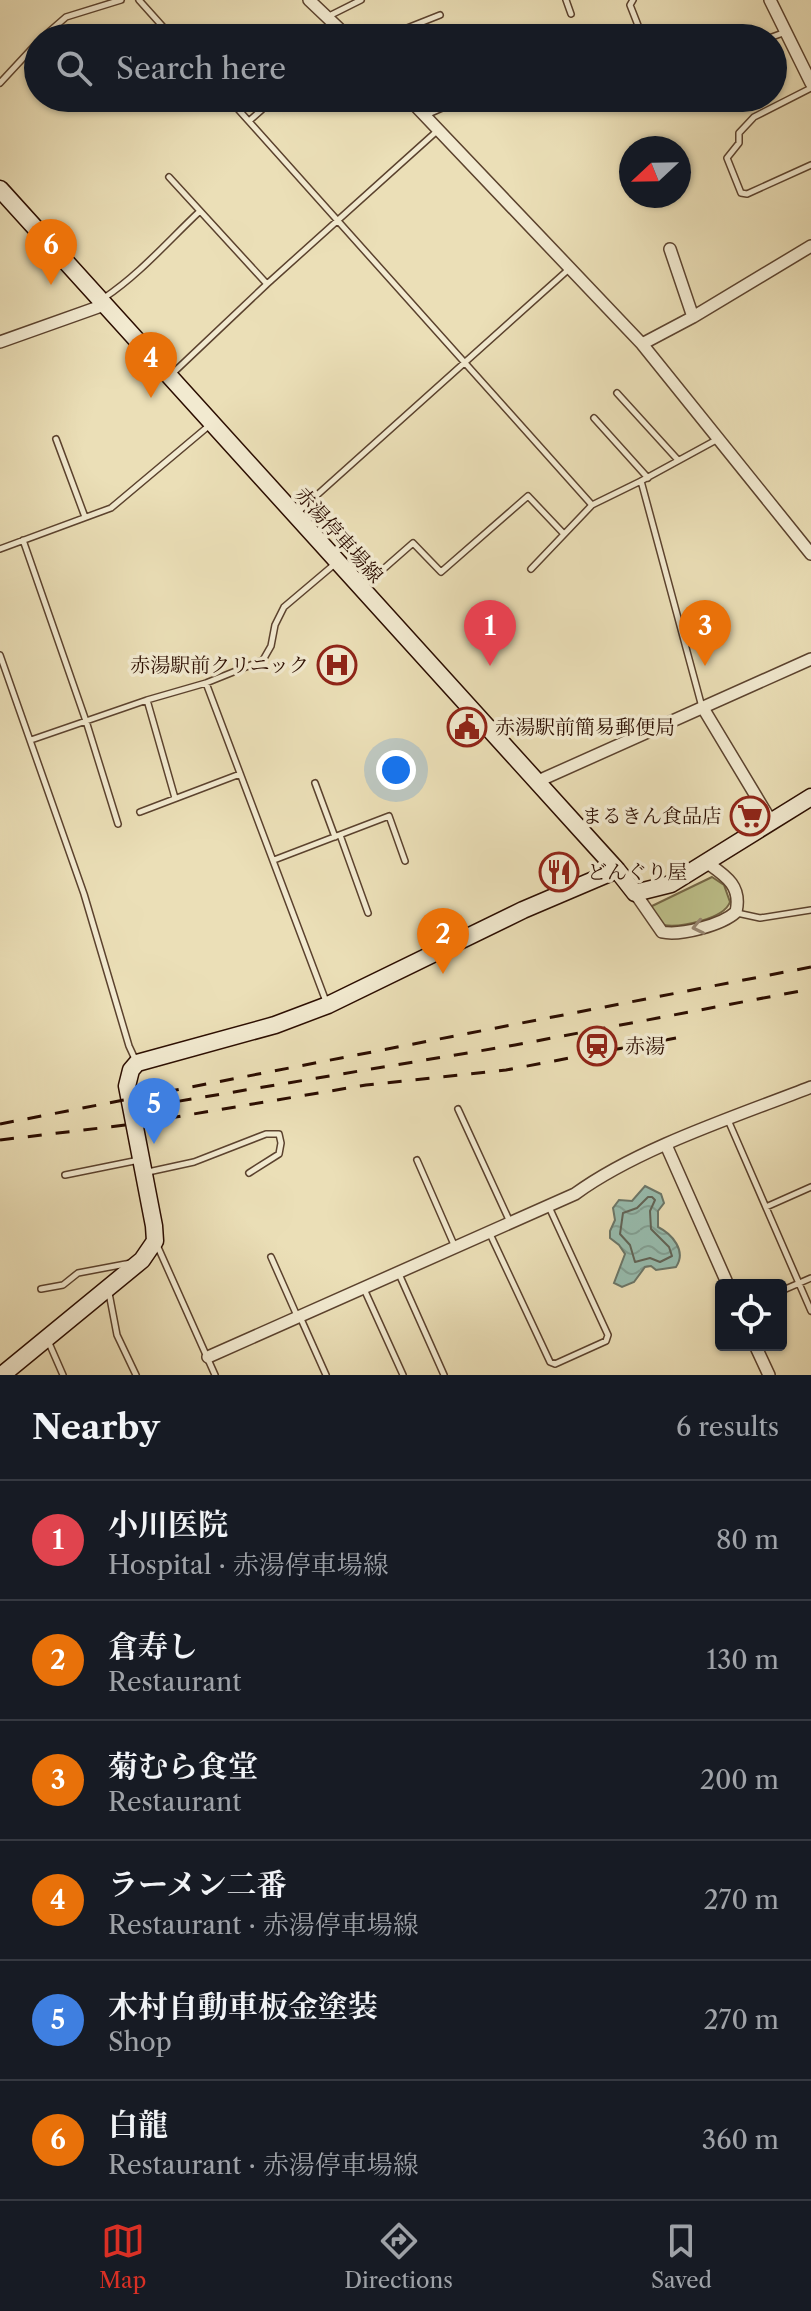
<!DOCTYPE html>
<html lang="en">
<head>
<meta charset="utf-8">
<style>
  body { margin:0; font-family:"Libre Caslon Text","Noto Serif JP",serif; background:#242831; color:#f1f3f6 }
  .controls { position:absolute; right:24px; bottom:24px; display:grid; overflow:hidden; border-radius:8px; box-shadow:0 2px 6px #0004 }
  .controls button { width:72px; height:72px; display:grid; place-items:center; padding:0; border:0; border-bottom:2px solid #363941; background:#171b24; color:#f1f3f6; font:40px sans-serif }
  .compass { position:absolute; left:619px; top:136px; width:72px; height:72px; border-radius:50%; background:#171b24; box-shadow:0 2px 6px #0004; rotate:248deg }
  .you { position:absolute; left:396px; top:770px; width:28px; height:28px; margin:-20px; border:6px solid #fff; border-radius:50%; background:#1a73e8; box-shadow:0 0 0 12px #1a73e833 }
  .badge { display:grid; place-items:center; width:52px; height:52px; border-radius:50%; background:#d93025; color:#fff; font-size:26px; font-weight:700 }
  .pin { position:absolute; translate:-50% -66px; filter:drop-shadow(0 2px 4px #0008) }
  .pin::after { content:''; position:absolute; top:42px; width:28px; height:24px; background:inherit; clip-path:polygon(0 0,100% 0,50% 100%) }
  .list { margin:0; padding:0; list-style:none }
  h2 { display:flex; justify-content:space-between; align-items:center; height:104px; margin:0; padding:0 32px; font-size:34px }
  h2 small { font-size:26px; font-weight:400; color:#9ea1a6 }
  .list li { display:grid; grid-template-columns:52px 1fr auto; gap:24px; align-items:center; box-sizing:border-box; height:120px; padding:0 32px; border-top:2px solid #363941 }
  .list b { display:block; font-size:30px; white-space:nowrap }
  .list p { margin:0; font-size:26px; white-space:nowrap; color:#9ea1a6 }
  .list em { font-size:26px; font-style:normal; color:#9ea1a6 }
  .icon { flex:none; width:44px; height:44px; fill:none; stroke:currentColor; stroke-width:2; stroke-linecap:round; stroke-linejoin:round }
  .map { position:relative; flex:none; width:811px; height:1375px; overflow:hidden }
  .search { position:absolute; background:#171b24; box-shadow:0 2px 6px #0004; left:24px; right:24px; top:24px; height:88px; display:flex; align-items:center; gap:20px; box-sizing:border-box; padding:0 28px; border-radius:44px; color:#9ea1a6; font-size:30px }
  .sheet { height:824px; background:#171b24 }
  nav { display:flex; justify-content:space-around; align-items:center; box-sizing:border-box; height:112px; border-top:2px solid #363941; background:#171b24; font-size:22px; color:#9ea1a6 }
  nav a { display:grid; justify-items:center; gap:4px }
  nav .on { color:#d93025 }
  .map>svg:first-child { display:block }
</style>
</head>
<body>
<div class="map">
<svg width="811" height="1375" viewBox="0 0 811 1375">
  <defs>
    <pattern id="water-waves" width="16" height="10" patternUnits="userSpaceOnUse" patternTransform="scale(2)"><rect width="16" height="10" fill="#98bdaf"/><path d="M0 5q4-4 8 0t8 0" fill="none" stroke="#83a195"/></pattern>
  </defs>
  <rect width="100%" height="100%" fill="#ebdfb7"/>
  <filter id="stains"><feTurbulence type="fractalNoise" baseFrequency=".0025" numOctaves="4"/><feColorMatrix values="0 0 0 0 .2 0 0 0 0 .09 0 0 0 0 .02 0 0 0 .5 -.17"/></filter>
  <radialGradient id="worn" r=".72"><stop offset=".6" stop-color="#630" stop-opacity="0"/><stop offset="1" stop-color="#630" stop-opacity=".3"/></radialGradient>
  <path fill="#bdc08a" stroke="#746645" stroke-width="2" d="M712,877L724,885L730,902C724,919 680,928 663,925L650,907Z"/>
  <path fill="url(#water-waves)" stroke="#6c7769" stroke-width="2" d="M645,1186L661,1194L664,1203L658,1211V1227C672,1234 687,1251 676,1267L656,1270L651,1266L645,1267L634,1282L622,1287L614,1283L625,1254L619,1245L610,1238V1231L615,1220L613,1208L619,1200L632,1201Z"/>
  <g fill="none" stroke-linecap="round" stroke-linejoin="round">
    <path stroke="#626558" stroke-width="2" d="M648,1197H652L655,1200L650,1211L651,1229L669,1247L672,1256L660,1262L650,1258L635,1262L630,1245L620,1234L623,1213L637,1208Z"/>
    <defs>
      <path id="lane" d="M139,0L173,38
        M566,0L571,14
        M633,0L630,5L643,38
        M329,16L361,0
        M42,38L66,17L121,0
        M382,38L440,15
        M769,38L783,33
        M0,83L38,42
        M811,88L754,117L739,133V143L727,158L741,193L747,194L811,165
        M228,98L592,505
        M426,115L465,98
        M249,121L275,98
        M169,177L267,284
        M104,298C140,274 168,241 200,211
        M173,373L267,284L437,131
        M617,393L678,460
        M594,418L648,478
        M56,439L85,517
        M297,513L569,269
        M23,540L86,721L118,824
        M0,549L111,508L211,424
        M531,569L592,505L641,481
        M364,586L413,543L441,572L528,496L563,533
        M0,655L84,894L129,1046L135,1059
        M206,683L327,1004
        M147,700L175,798
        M702,707L641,481L718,439
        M31,740L147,700L206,683L263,660L271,646L275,625L284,607L336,563
        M315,783L335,837
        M140,812L240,774
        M340,835L368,913
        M274,860L389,816L405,861
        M737,913L760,918L811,910
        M458,1109L510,1222
        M728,1120L811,1311
        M417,1160L455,1247
        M148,1172L194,1162L266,1134H279L281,1143L279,1154L249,1173
        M65,1175L139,1160
        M766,1207L811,1187
        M490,1234L550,1362L555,1364L606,1341L608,1335L549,1207
        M157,1245L215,1375
        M271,1257L298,1318
        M399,1274L444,1375
        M41,1289L63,1285L78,1273L131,1263
        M364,1289L403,1375
        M781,1291L811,1278
        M109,1293L117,1335L136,1375
        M301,1319L326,1375
        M49,1343L63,1375"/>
      <path id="street" d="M309,0L349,38
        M770,0L811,83
        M408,98L642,344L811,554
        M670,249L693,317
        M0,342L104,305
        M642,344L693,317L811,246
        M703,708L771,821
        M536,782L811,659
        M635,893L662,932C680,936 722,925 736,912C742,886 726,876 706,862
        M666,1145L728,1285
        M755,1345L769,1375
        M208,1357L575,1194C638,1148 737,1116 811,1087"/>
      <path id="secondary" d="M0,189L617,870L635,893L671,884L811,797
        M2,1375L142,1260L155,1241L154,1226L127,1086L131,1070L137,1063L275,1025L328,1005L523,910L617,870"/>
    </defs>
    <use href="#lane" stroke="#5b422e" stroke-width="8"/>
    <use href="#street" stroke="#5b422e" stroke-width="14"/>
    <use href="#secondary" stroke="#2b0d00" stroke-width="19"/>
    <use href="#lane" stroke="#f2ead0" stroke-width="5"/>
    <use href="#street" stroke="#f2ead0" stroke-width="11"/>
    <use href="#secondary" stroke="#f2ead0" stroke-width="16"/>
    <path stroke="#2b0d00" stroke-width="3" stroke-dasharray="14 14" stroke-linecap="butt" d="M150,1106L515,1045L811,989
      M0,1124L811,967
      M0,1140L134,1124L366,1085L506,1070L676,1038"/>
  </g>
  <defs><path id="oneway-chevron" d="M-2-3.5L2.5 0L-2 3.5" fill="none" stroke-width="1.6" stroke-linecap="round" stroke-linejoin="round" transform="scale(2)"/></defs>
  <use stroke="#988772" href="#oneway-chevron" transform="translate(698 927) rotate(168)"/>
  <defs>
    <symbol id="hospital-ring" viewBox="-11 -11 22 22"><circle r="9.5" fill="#f2ead0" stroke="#8f2418" stroke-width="1.5"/><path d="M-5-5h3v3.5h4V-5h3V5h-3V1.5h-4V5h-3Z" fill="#8f2418"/></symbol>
    <symbol id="civic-ring" viewBox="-11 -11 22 22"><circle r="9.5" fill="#f2ead0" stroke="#8f2418" stroke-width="1.5"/><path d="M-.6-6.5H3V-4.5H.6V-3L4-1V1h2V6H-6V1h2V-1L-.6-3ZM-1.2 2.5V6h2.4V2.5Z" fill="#8f2418"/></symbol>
    <symbol id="supermarket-ring" viewBox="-11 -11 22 22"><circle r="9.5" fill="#f2ead0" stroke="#8f2418" stroke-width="1.5"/><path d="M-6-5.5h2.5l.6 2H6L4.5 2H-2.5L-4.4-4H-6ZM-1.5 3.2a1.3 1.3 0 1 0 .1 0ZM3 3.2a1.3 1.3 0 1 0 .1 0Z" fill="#8f2418"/></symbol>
    <symbol id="restaurant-ring" viewBox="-11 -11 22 22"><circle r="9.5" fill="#f2ead0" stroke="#8f2418" stroke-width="1.5"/><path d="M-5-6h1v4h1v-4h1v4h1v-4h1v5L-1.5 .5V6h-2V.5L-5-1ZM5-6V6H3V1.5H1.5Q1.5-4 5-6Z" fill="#8f2418"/></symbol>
    <symbol id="station-ring" viewBox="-11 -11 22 22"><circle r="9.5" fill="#f2ead0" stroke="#8f2418" stroke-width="1.5"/><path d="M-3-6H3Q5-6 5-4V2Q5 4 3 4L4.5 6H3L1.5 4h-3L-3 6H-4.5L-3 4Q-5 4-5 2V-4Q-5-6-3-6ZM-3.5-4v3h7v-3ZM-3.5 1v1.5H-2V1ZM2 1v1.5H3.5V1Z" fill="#8f2418"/></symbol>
  </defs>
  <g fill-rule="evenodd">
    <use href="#hospital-ring" x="315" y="643" width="44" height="44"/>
    <use href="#civic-ring" x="445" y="705" width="44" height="44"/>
    <use href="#supermarket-ring" x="728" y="794" width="44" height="44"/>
    <use href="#restaurant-ring" x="537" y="850" width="44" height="44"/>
    <use href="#station-ring" x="575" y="1024" width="44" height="44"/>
  </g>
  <g text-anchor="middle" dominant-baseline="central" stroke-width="7" stroke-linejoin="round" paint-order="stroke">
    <g font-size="20" fill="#2b0d00" stroke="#f2ead0">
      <text transform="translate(339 535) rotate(48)">赤湯停車場線</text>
    </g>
    <g font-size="20" fill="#2b0d00" stroke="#f2ead0" text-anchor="start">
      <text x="309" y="665" text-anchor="end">赤湯駅前クリニック</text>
      <text x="495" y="727">赤湯駅前簡易郵便局</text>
      <text x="722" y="816" text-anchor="end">まるきん食品店</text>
      <text x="587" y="872">どんぐり屋</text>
      <text x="625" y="1046">赤湯</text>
    </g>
  </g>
  <rect width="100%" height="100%" filter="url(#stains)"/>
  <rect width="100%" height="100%" fill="url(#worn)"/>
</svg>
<div class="controls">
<button><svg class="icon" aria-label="locate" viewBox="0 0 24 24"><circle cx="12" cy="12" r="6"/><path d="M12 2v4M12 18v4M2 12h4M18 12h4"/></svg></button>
</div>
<svg class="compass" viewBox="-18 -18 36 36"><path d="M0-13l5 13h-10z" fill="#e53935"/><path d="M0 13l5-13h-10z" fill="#9ea1a6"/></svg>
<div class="you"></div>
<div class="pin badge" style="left:490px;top:666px;background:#e0444e">1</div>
<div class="pin badge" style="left:443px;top:974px;background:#e8710a">2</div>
<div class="pin badge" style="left:705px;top:666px;background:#e8710a">3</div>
<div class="pin badge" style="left:151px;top:398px;background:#e8710a">4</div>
<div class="pin badge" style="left:154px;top:1144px;background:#3f7fe0">5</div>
<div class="pin badge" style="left:51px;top:285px;background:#e8710a">6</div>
<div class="search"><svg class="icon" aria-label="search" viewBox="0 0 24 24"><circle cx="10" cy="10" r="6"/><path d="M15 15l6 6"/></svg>Search here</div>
</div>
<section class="sheet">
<h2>Nearby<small>6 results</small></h2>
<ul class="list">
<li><span class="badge" style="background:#e0444e">1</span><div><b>小川医院</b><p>Hospital · 赤湯停車場線</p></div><em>80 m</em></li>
<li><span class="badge" style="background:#e8710a">2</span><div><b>倉寿し</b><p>Restaurant</p></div><em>130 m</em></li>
<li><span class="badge" style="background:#e8710a">3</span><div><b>菊むら食堂</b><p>Restaurant</p></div><em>200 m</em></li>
<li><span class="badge" style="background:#e8710a">4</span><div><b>ラーメン二番</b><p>Restaurant · 赤湯停車場線</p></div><em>270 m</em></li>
<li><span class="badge" style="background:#3f7fe0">5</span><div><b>木村自動車板金塗装</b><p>Shop</p></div><em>270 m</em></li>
<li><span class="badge" style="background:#e8710a">6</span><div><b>白龍</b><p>Restaurant · 赤湯停車場線</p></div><em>360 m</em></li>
</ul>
</section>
<nav>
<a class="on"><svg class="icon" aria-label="map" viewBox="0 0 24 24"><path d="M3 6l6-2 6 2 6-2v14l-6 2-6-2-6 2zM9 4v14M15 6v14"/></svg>Map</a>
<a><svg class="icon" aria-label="directions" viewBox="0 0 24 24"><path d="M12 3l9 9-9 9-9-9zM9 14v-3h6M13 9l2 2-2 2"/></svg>Directions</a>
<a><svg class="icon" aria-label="saved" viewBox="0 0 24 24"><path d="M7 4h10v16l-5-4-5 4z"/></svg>Saved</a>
</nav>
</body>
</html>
